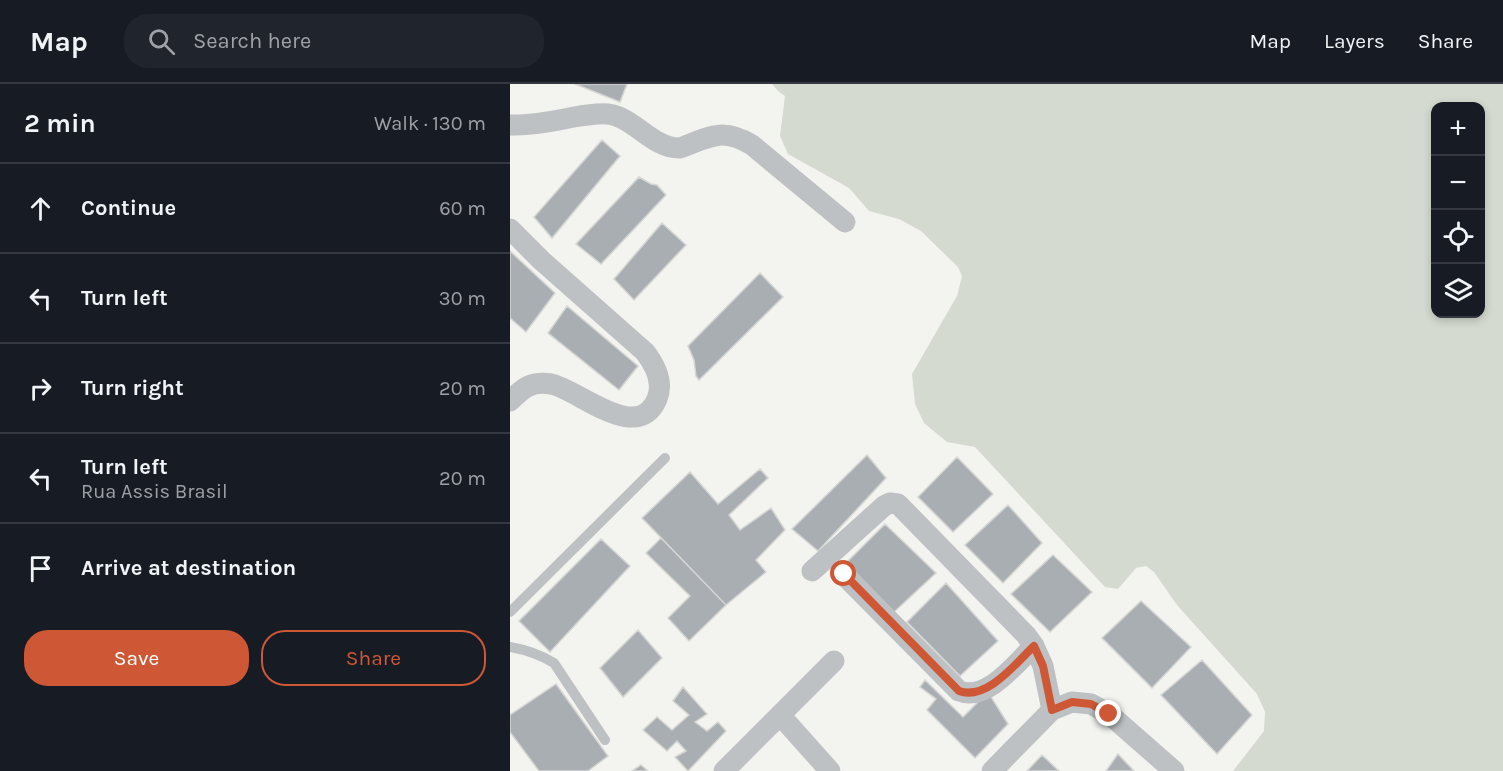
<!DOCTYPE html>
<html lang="en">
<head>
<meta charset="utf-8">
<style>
  body { margin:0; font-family:Karla,sans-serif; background:#20242c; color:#f1f3f6 }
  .controls { position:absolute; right:18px; top:18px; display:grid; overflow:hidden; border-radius:12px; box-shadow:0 3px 9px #0003 }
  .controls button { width:54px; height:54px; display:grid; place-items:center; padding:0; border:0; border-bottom:2px solid #363941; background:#171b24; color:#f1f3f6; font:30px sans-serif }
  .stop { position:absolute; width:18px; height:18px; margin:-14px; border:4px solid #ce5835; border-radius:50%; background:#fff }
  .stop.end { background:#ce5835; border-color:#fff; box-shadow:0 2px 6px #0008 }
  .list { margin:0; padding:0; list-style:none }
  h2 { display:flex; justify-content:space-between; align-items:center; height:78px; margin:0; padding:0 24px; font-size:26px }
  h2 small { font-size:20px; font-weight:400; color:#9ea1a6 }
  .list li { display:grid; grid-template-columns:39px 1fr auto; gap:18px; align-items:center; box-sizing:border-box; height:90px; padding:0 24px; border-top:2px solid #363941 }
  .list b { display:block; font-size:22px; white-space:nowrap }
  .list p { margin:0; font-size:20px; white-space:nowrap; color:#9ea1a6 }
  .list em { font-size:20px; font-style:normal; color:#9ea1a6 }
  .actions { display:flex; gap:12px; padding:18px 24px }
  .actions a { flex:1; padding:14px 0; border:2px solid #ce5835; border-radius:24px; text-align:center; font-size:21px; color:#ce5835 }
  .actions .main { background:#ce5835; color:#fff }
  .icon { flex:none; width:33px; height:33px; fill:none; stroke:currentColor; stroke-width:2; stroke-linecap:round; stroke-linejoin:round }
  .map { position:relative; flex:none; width:993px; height:687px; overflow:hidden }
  header { display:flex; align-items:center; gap:36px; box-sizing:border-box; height:84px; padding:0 30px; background:#171b24; border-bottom:2px solid #363941 }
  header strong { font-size:28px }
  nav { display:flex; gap:33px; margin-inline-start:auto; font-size:21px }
  .search { width:420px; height:54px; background:#20242c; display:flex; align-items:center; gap:15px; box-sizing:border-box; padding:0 21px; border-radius:24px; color:#9ea1a6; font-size:22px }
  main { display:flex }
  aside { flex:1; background:#171b24 }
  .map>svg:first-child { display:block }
</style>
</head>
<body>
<header>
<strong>Map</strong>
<div class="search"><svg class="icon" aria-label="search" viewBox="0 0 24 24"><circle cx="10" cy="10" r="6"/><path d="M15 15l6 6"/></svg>Search here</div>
<nav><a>Map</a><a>Layers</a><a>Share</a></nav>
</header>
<main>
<aside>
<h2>2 min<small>Walk · 130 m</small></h2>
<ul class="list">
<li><svg class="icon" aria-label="ahead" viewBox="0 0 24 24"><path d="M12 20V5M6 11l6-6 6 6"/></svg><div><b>Continue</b></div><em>60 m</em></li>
<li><svg class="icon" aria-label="left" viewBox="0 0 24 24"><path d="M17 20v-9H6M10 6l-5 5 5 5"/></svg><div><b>Turn left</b></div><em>30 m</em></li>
<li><svg class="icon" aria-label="right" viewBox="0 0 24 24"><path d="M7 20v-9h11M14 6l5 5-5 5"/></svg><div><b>Turn right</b></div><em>20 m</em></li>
<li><svg class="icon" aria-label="left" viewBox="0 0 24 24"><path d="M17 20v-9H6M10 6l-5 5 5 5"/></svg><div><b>Turn left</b><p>Rua Assis Brasil</p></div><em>20 m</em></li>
<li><svg class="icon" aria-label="arrive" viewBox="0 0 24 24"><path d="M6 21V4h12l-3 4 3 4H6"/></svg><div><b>Arrive at destination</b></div></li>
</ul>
<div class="actions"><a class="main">Save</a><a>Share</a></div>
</aside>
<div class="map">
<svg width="993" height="687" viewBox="0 0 993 687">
  <rect width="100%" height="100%" fill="#f3f3f0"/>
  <path fill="#d5dad1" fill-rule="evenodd" d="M262,0H993V687H723L754,647L755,628L747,610L667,521L644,488L636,482L626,484L608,505L595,503L465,363L437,358L414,339L405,320L402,290L447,212L452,192L448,183L411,147L389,135L359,127L339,104L278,70L270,52L275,12L269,8ZM970,22V230H926V22Z"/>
  <path fill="#a8aeb1" stroke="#d5d5d3" stroke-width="1.5" d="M65,0H117L110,18Z
    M92,56L110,72L42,154L24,133Z
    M129,93L141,100L147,101L156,111L91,180L66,160Z
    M152,139L176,161L124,216L104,195Z
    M0,167L45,209L16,248L0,234Z
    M250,189L273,213L189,296L186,292L184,276L178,262Z
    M57,222L128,282L109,306L38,249Z
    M357,371L376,394L308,467L282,445Z
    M447,373L483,410L443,448L408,413Z
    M250,385L258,394L219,431L230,446L261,424L275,446L246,476L256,488L216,521L132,434L180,388L208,420Z
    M498,421L532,459L493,499L455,461Z
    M375,440L426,489L384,528L336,479Z
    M151,454L216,521L179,557L158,534L180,512L136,469Z
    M91,455L120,482L40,568L9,537Z
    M543,471L582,508L540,548L501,510Z
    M436,499L488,557L450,592L397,538Z
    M631,517L681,563L642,604L592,554Z
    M128,546L152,574L113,613L90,584Z
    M692,576L742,631L707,670L651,611Z
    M415,596L453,633L478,608L498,640L465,674L417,626L426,615L410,603Z
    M46,600L98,672L78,687H29L0,648V631Z
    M173,603L197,630L185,638L197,647L208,638L216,647L178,687L165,673L176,667L167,657L157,667L133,646L147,633L162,646L179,631L163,617Z
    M608,670L624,687H596Z
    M532,671L549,687H517Z
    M131,681L138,687H122Z"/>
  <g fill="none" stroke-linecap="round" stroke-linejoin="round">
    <path stroke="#bdc1c3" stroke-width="10" d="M0,528L155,374
      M0,563C17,566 29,570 44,579L95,656"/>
    <path stroke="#bdc1c3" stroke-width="21" d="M0,41C23,42 47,36 70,32C80,31 89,29 98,30C124,33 143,65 170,64C199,53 212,43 242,61L335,138
      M0,145L32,177L135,268C145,281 154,298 147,315C127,361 68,305 41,300C21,297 13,304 0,317
      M302,487L374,422L380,419L388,420L516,551L524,562L533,582L542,626
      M334,491L449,607C477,618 506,579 524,562
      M270,631L320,687
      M214,687L324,577
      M482,687L542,626L562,618L581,620L599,630L664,687"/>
  </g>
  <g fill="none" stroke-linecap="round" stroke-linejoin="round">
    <path stroke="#ce5835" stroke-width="8" d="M334,490L449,607C477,617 506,579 524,562L533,582L542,626L562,618L581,620L599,630"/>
  </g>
</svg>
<div class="controls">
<button>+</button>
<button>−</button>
<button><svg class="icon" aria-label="locate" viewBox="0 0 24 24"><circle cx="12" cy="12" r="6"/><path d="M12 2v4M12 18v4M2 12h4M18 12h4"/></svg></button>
<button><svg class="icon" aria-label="layers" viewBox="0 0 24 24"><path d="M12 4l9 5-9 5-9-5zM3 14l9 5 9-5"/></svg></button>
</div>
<div class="stop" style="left:334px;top:490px"></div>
<div class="stop end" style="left:599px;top:630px"></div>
</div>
</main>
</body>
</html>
